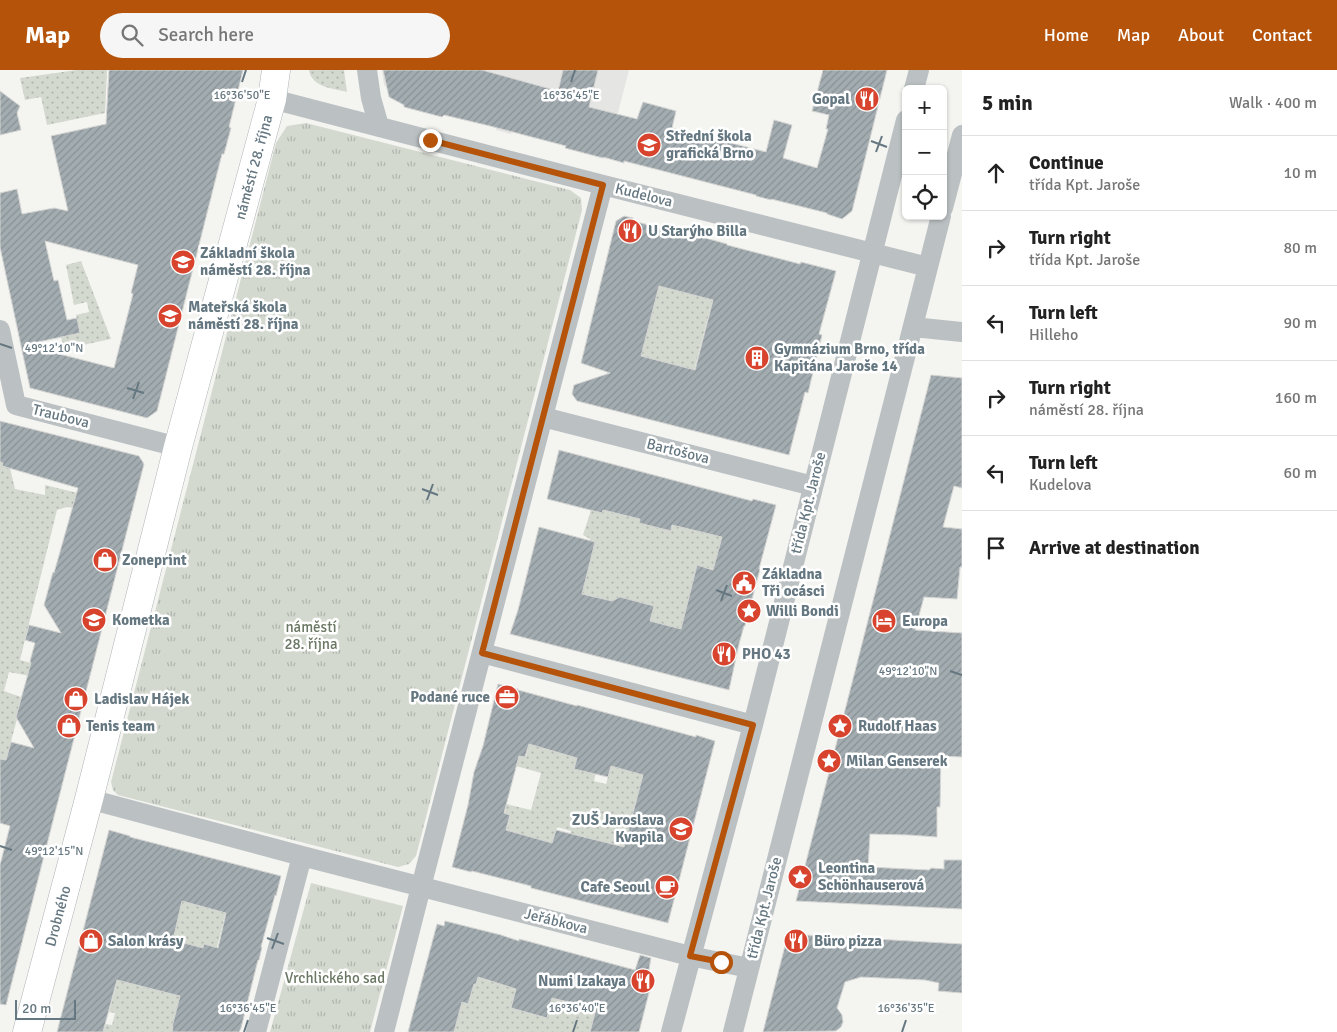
<!DOCTYPE html>
<html lang="en">
<head>
<meta charset="utf-8">
<style>
  body { margin:0; font-family:Signika,sans-serif; background:#f6f6f6; color:#222 }
  .controls { position:absolute; right:15px; top:15px; display:grid; overflow:hidden; border-radius:8px; box-shadow:0 1px 4px #0004 }
  .controls button { width:45px; height:45px; display:grid; place-items:center; padding:0; border:0; border-bottom:1px solid #e0e0e0; background:#fff; color:#222; font:25px sans-serif }
  .scale { position:absolute; left:15px; bottom:12px; width:61px; box-sizing:border-box; padding-left:5px; border:2px solid #657780; border-top:0; font-size:14px; line-height:18px; white-space:nowrap; color:#657780; -webkit-text-stroke:4px #fff; paint-order:stroke }
  .stop { position:absolute; width:15px; height:15px; margin:-11px; border:4px solid #b45309; border-radius:50%; background:#fff }
  .stop.end { background:#b45309; border-color:#fff; box-shadow:0 1px 5px #0008 }
  .list { margin:0; padding:0; list-style:none }
  h2 { display:flex; justify-content:space-between; align-items:center; height:65px; margin:0; padding:0 20px; font-size:21px }
  h2 small { font-size:16px; font-weight:400; color:#767676 }
  .list li { display:grid; grid-template-columns:32px 1fr auto; gap:15px; align-items:center; box-sizing:border-box; height:75px; padding:0 20px; border-top:1px solid #e0e0e0 }
  .list b { display:block; font-size:19px; white-space:nowrap }
  .list p { margin:0; font-size:16px; white-space:nowrap; color:#767676 }
  .list em { font-size:16px; font-style:normal; color:#767676 }
  .icon { flex:none; width:28px; height:28px; fill:none; stroke:currentColor; stroke-width:2; stroke-linecap:round; stroke-linejoin:round }
  .map { position:relative; flex:none; width:962px; height:962px; overflow:hidden }
  header { display:flex; align-items:center; gap:30px; box-sizing:border-box; height:70px; padding:0 25px; background:#b45309; color:#fff }
  header strong { font-size:24px }
  nav { display:flex; gap:28px; margin-inline-start:auto; font-size:18px }
  .search { width:350px; height:45px; background:#f6f6f6; display:flex; align-items:center; gap:12px; box-sizing:border-box; padding:0 18px; border-radius:28px; color:#767676; font-size:19px }
  main { display:flex }
  aside { flex:1; background:#fff }
  .map>svg:first-child { display:block }
</style>
</head>
<body>
<header>
<strong>Map</strong>
<div class="search"><svg class="icon" aria-label="search" viewBox="0 0 24 24"><circle cx="10" cy="10" r="6"/><path d="M15 15l6 6"/></svg>Search here</div>
<nav><a>Home</a><a>Map</a><a>About</a><a>Contact</a></nav>
</header>
<main>
<div class="map">
<svg width="962" height="962" viewBox="0 0 962 962">
  <defs>
    <pattern id="grass-dots" width="8" height="8" patternUnits="userSpaceOnUse" patternTransform="scale(1.25)"><rect width="8" height="8" fill="#d4d9d0"/><path d="M2 2h.1M6 6h.1" fill="none" stroke="#b0b5ae" stroke-width="1.8" stroke-linecap="round"/></pattern>
    <pattern id="park-tufts" width="24" height="20" patternUnits="userSpaceOnUse" patternTransform="scale(1.25)"><rect width="24" height="20" fill="#d4d9d0"/><path d="M3 7l-1-3M5 7V3M7 7l1-3M15 17l-1-3M17 17v-4M19 17l1-3" fill="none" stroke="#b0b5ae"/></pattern>
    <pattern id="building-hatch" width="6" height="6" patternUnits="userSpaceOnUse" patternTransform="scale(1.25)"><rect width="6" height="6" fill="#a3acb0"/><path d="M-1 1l2-2M0 6l6-6M5 7l2-2" fill="none" stroke="#889194"/></pattern>
  </defs>
  <rect width="100%" height="100%" fill="#f4f4f1"/>
  <path fill="#e5e5e4" d="M382,0H629L606,89L567,79V76L512,62L511,64L496,60V57L443,44L441,47L404,37V35L389,27L387,16H384Z"/>
  <path fill="url(#grass-dots)" d="M77,0H107L105,43L47,55L41,27L25,30L20,8Z
    M309,0H344L347,22C333,18 312,18 309,0Z
    M81,191L111,269L64,279L61,267L80,263L76,245L89,242L87,232L74,235L66,195Z
    M650,201L716,217L691,312L626,296Z
    M0,392L3,393L2,396L10,398L15,419L45,425V415L98,428L81,439L67,437L57,440L20,590L47,597L45,609L9,602L4,621L21,627L16,647L17,649L6,690L0,689Z
    M591,440L602,442L603,440L627,446L641,445L640,453L671,461L673,454L685,458L724,467L715,498L713,499L698,496H697L686,541L694,562L649,553L653,537L652,535L641,533L613,544L593,526L582,524L581,528L590,469L583,465Z
    M530,670L565,679L596,702L594,711L606,714L613,690L633,698V702L649,707L636,730L628,763L644,771L591,788L596,770L582,766H570L571,761L557,757L551,777L530,767L507,760L510,745L505,743L506,734L531,740L541,703L516,696L519,686L526,687Z
    M142,818L202,832L201,836L226,841L216,881L203,878L177,939L172,957L174,959L172,962H103L106,954L112,955L115,943L109,942Z
    M478,907L496,913L517,915L511,938L547,948L553,924C566,930 583,940 597,936L590,962H454L462,932L468,934L471,923L466,911L476,914Z"/>
  <path fill="url(#park-tufts)" d="M306,53L570,120L581,128L582,140L416,786L409,794L398,797L118,725L113,720L111,712L276,73L287,56Z
    M311,813L403,836L370,962H270Z"/>
  <path fill="url(#building-hatch)" stroke="#d5d5d3" fill-rule="evenodd" d="M109,0H243L229,57L231,58L224,84H222L157,341L147,348L30,318L0,177V123L17,119L22,144L54,138L68,141L51,66L106,54ZM45,171L138,195L131,223L133,224L114,298L24,275L80,263L77,248L67,250L58,210L54,211Z
    M383,0H482L558,21L563,0H598L589,37L637,49L643,32L676,41L672,58L766,82L774,50L792,55L783,88L817,98L828,59H826L829,45L812,41L823,0H887L852,141L842,149L827,144V143L771,129V130L756,126V125L663,101L624,91V93L603,87V88L565,78L566,76L490,56L444,45L442,47L404,37V35L389,27Z
    M0,21L20,36L17,43L21,60L0,65Z
    M624,146L633,148V151L681,163V162L698,166L727,174V175L800,194L801,192L836,201L819,264L822,265L808,323L805,322L789,385L577,331L572,324L574,315L610,303L581,293L616,151ZM659,216L713,230L695,300L641,286Z
    M931,305L962,308V418L954,416L943,457L962,459V497H960L957,529L924,527L915,560L962,563V687L941,686L940,737H937V767L909,765L870,764L868,797L929,800L931,798L944,799V790H962V839L796,831Z
    M0,351L139,386L144,394L6,935L0,934V795L10,756L0,753V689L6,690L11,672L34,678L16,647L31,593L30,591L35,573L25,570L29,555L61,563L44,535L53,502L54,503L78,418L2,396L3,393L0,392Z
    M559,380L752,431L753,429L776,435L759,499H760L745,556H744L739,574L729,620L510,564L518,540L539,457L595,472L582,524L612,531L620,527L654,536L650,551L681,559L697,495L713,500L722,467L672,455L671,461L639,453L640,449L603,440L602,443L547,429Z
    M498,614L518,619V620L577,636V635L696,667V665L715,671L668,853L531,818V816L472,801L471,802L452,797L468,735L474,702L483,676ZM529,674L577,688L574,699L608,707L611,696L643,705L624,777L556,760L552,773L506,760L510,745L504,743L519,686L525,687Z
    M109,760L130,766V767L281,806L276,826L275,825L261,877H262L259,890H258L241,958L239,962H172L173,957H172L180,926L117,910L103,962H57ZM182,831L226,843L218,878L204,874L203,878L173,870Z
    M445,851L501,865L519,871V869L527,871L635,900L640,885L651,888L647,911H652L639,962H590L596,939L552,928L547,948L511,938L516,919L478,907L476,914H474L468,934L462,932L454,962H408L437,854L444,856Z
    M788,864L962,874V923L938,921L939,913L925,910L861,907L845,912L837,938L842,945L843,952L841,957L836,961L763,962Z"/>
  <g fill="none" stroke-linecap="round" stroke-linejoin="round">
    <defs>
      <g id="secondary">
        <path id="s1" d="M27,962L89,729L178,377L272,29L276,0"/>
      </g>
    </defs>
    <use href="#secondary" stroke="#adb4b7" stroke-width="29"/>
    <path stroke="#bbc0c2" stroke-width="20" d="M367,0L371,28L379,56
      M914,19L919,0
      M272,29L603,115L928,197
      M943,138L962,65
      M913,257L962,262
      M0,260L16,335L178,377
      M543,347L813,416
      M482,583L753,655
      M89,729L302,786L690,886L749,898
      M256,962L302,786
      M384,962L421,817L603,115
      M671,962L753,655L906,50
      M733,962L941,146"/>
    <use href="#secondary" stroke="#fff" stroke-width="28"/>
  </g>
  <g fill="none" stroke-linecap="round" stroke-linejoin="round">
    <path stroke="#b45309" stroke-width="6" d="M430,70L603,115L482,583L753,655L690,886L721,892"/>
  </g>
  <path fill="none" stroke="#657780" stroke-width="2" d="M242,12L246,0M571,12L575,0M871,71L887,77M876,82L882,66M0,274L12,278M127,318L144,323M133,329L139,312M422,419L438,425M427,430L433,414M716,520L732,526M721,531L727,515M950,601L962,605M0,776L12,780M267,868L284,874M272,879L278,863M244,962L248,950M573,962L577,950M902,962L906,950"/>
  <defs>
    <symbol id="restaurant-disc" viewBox="-11 -11 22 22"><circle r="9.5" fill="#d8432d" stroke="#fff"/><path d="M-5-6h1v4h1v-4h1v4h1v-4h1v5L-1.5 .5V6h-2V.5L-5-1ZM5-6V6H3V1.5H1.5Q1.5-4 5-6Z" fill="#fff"/></symbol>
    <symbol id="school-disc" viewBox="-11 -11 22 22"><circle r="9.5" fill="#d8432d" stroke="#fff"/><path d="M0-5L7-2L0 1L-7-2ZM-4 1L0 2.5L4 1V4Q0 6-4 4Z" fill="#fff"/></symbol>
    <symbol id="building-disc" viewBox="-11 -11 22 22"><circle r="9.5" fill="#d8432d" stroke="#fff"/><path d="M-4-6H4V6H1V3H-1V6H-4ZM-2.5-4.3h1.7v1.8h-1.7ZM.8-4.3h1.7v1.8H.8ZM-2.5-1h1.7V.8h-1.7ZM.8-1h1.7V.8H.8Z" fill="#fff"/></symbol>
    <symbol id="shop-disc" viewBox="-11 -11 22 22"><circle r="9.5" fill="#d8432d" stroke="#fff"/><path d="M-5-2.5h2.3a2.7 3.5 0 0 1 5.4 0H5L5.5 6h-11ZM-1.5-2.5h3a1.5 2.3 0 0 0-3 0Z" fill="#fff"/></symbol>
    <symbol id="civic-disc" viewBox="-11 -11 22 22"><circle r="9.5" fill="#d8432d" stroke="#fff"/><path d="M-.6-6.5H3V-4.5H.6V-3L4-1V1h2V6H-6V1h2V-1L-.6-3ZM-1.2 2.5V6h2.4V2.5Z" fill="#fff"/></symbol>
    <symbol id="sight-disc" viewBox="-11 -11 22 22"><circle r="9.5" fill="#d8432d" stroke="#fff"/><path d="M0-6L1.8-2.2L6-1.7L2.9 1.2L3.7 5.4L0 3.3L-3.7 5.4L-2.9 1.2L-6-1.7L-1.8-2.2Z" fill="#fff"/></symbol>
    <symbol id="hotel-disc" viewBox="-11 -11 22 22"><circle r="9.5" fill="#d8432d" stroke="#fff"/><path d="M-6-4.5h1.5V1H6V5H4.5V3h-9V5H-6ZM-4 0a1.8 1.8 0 1 1 3.6 0ZM.5 0V-2.5h3Q6-2.5 6 0Z" fill="#fff"/></symbol>
    <symbol id="office-disc" viewBox="-11 -11 22 22"><circle r="9.5" fill="#d8432d" stroke="#fff"/><path d="M-6-3h4V-5.5h4V-3h4V5H-6ZM-1-4.5V-3h2v-1.5ZM-6 0V1H6V0Z" fill="#fff"/></symbol>
    <symbol id="cafe-disc" viewBox="-11 -11 22 22"><circle r="9.5" fill="#d8432d" stroke="#fff"/><path d="M-5.5-4.5H6V0H3Q3 3.5 0 3.5H-2.5Q-5.5 3.5-5.5 0ZM3-3.2v2h1.7v-2ZM-6 4.5H4V6H-6Z" fill="#fff"/></symbol>
  </defs>
  <g fill-rule="evenodd">
    <use href="#restaurant-disc" x="853" y="15" width="28" height="28"/>
    <use href="#school-disc" x="635" y="61" width="28" height="28"/>
    <use href="#restaurant-disc" x="616" y="147" width="28" height="28"/>
    <use href="#school-disc" x="169" y="178" width="28" height="28"/>
    <use href="#school-disc" x="156" y="232" width="28" height="28"/>
    <use href="#building-disc" x="743" y="274" width="28" height="28"/>
    <use href="#shop-disc" x="91" y="476" width="28" height="28"/>
    <use href="#civic-disc" x="730" y="499" width="28" height="28"/>
    <use href="#sight-disc" x="735" y="527" width="28" height="28"/>
    <use href="#school-disc" x="80" y="536" width="28" height="28"/>
    <use href="#hotel-disc" x="870" y="537" width="28" height="28"/>
    <use href="#restaurant-disc" x="710" y="570" width="28" height="28"/>
    <use href="#office-disc" x="493" y="613" width="28" height="28"/>
    <use href="#shop-disc" x="62" y="615" width="28" height="28"/>
    <use href="#shop-disc" x="55" y="642" width="28" height="28"/>
    <use href="#sight-disc" x="826" y="642" width="28" height="28"/>
    <use href="#sight-disc" x="815" y="677" width="28" height="28"/>
    <use href="#school-disc" x="667" y="745" width="28" height="28"/>
    <use href="#sight-disc" x="786" y="793" width="28" height="28"/>
    <use href="#cafe-disc" x="653" y="803" width="28" height="28"/>
    <use href="#shop-disc" x="77" y="857" width="28" height="28"/>
    <use href="#restaurant-disc" x="782" y="857" width="28" height="28"/>
    <use href="#restaurant-disc" x="629" y="897" width="28" height="28"/>
  </g>
  <g text-anchor="middle" dominant-baseline="central" stroke-width="5" stroke-linejoin="round" paint-order="stroke">
    <g font-size="15" font-weight="bold" fill="#657780" stroke="#fff" text-anchor="start">
      <text x="850" y="29" text-anchor="end">Gopal</text>
      <text x="666" y="66">Střední škola<tspan x="666" dy="17">grafická Brno</tspan></text>
      <text x="648" y="161">U Starýho Billa</text>
      <text x="200" y="183">Základní škola<tspan x="200" dy="17">náměstí 28. října</tspan></text>
      <text x="188" y="237">Mateřská škola<tspan x="188" dy="17">náměstí 28. října</tspan></text>
      <text x="774" y="279">Gymnázium Brno, třída<tspan x="774" dy="17">Kapitána Jaroše 14</tspan></text>
      <text x="122" y="490">Zoneprint</text>
      <text x="762" y="504">Základna<tspan x="762" dy="17">Tři ocásci</tspan></text>
      <text x="766" y="541">Willi Bondi</text>
      <text x="112" y="550">Kometka</text>
      <text x="902" y="551">Europa</text>
      <text x="742" y="584">PHO 43</text>
      <text x="490" y="627" text-anchor="end">Podané ruce</text>
      <text x="94" y="629">Ladislav Hájek</text>
      <text x="86" y="656">Tenis team</text>
      <text x="858" y="656">Rudolf Haas</text>
      <text x="846" y="691">Milan Genserek</text>
      <text x="664" y="750" text-anchor="end">ZUŠ Jaroslava<tspan x="664" dy="17">Kvapila</tspan></text>
      <text x="818" y="798">Leontina<tspan x="818" dy="17">Schönhauserová</tspan></text>
      <text x="650" y="817" text-anchor="end">Cafe Seoul</text>
      <text x="108" y="871">Salon krásy</text>
      <text x="814" y="871">Büro pizza</text>
      <text x="626" y="911" text-anchor="end">Numi Izakaya</text>
    </g>
    <g font-size="15" fill="#657780" stroke="#fff">
      <text stroke="none"><textPath href="#s1" startOffset="894">náměstí 28. října</textPath></text>
      <text transform="translate(644 125) rotate(14)">Kudelova</text>
      <text transform="translate(61 346) rotate(14)">Traubova</text>
      <text transform="translate(678 381) rotate(14)">Bartošova</text>
      <text transform="translate(808 433) rotate(-76)">třída Kpt. Jaroše</text>
      <text transform="translate(764 838) rotate(-76)">třída Kpt. Jaroše</text>
      <text stroke="none"><textPath href="#s1" startOffset="120">Drobného</textPath></text>
      <text transform="translate(556 851) rotate(14)">Jeřábkova</text>
    </g>
    <g font-size="15" fill="#6a7763" stroke="#fff">
      <text x="311" y="557">náměstí<tspan x="311" dy="17">28. října</tspan></text>
      <text x="335" y="908">Vrchlického sad</text>
    </g>
  </g>
  <g font-size="12" text-anchor="middle" fill="#657780" stroke="#fff" stroke-width="5" stroke-linejoin="round" paint-order="stroke">
    <text x="571" y="29">16°36'45"E</text>
    <text x="242" y="29">16°36'50"E</text>
    <text x="54" y="282">49°12'10"N</text>
    <text x="908" y="605">49°12'10"N</text>
    <text x="54" y="785">49°12'15"N</text>
    <text x="248" y="942">16°36'45"E</text>
    <text x="577" y="942">16°36'40"E</text>
    <text x="906" y="942">16°36'35"E</text>
  </g>
</svg>
<div class="controls">
<button>+</button>
<button>−</button>
<button><svg class="icon" aria-label="locate" viewBox="0 0 24 24"><circle cx="12" cy="12" r="6"/><path d="M12 2v4M12 18v4M2 12h4M18 12h4"/></svg></button>
</div>
<div class="scale">20 m</div>
<div class="stop" style="left:721px;top:892px"></div>
<div class="stop end" style="left:430px;top:70px"></div>
</div>
<aside>
<h2>5 min<small>Walk · 400 m</small></h2>
<ul class="list">
<li><svg class="icon" aria-label="ahead" viewBox="0 0 24 24"><path d="M12 20V5M6 11l6-6 6 6"/></svg><div><b>Continue</b><p>třída Kpt. Jaroše</p></div><em>10 m</em></li>
<li><svg class="icon" aria-label="right" viewBox="0 0 24 24"><path d="M7 20v-9h11M14 6l5 5-5 5"/></svg><div><b>Turn right</b><p>třída Kpt. Jaroše</p></div><em>80 m</em></li>
<li><svg class="icon" aria-label="left" viewBox="0 0 24 24"><path d="M17 20v-9H6M10 6l-5 5 5 5"/></svg><div><b>Turn left</b><p>Hilleho</p></div><em>90 m</em></li>
<li><svg class="icon" aria-label="right" viewBox="0 0 24 24"><path d="M7 20v-9h11M14 6l5 5-5 5"/></svg><div><b>Turn right</b><p>náměstí 28. října</p></div><em>160 m</em></li>
<li><svg class="icon" aria-label="left" viewBox="0 0 24 24"><path d="M17 20v-9H6M10 6l-5 5 5 5"/></svg><div><b>Turn left</b><p>Kudelova</p></div><em>60 m</em></li>
<li><svg class="icon" aria-label="arrive" viewBox="0 0 24 24"><path d="M6 21V4h12l-3 4 3 4H6"/></svg><div><b>Arrive at destination</b></div></li>
</ul>
</aside>
</main>
</body>
</html>
